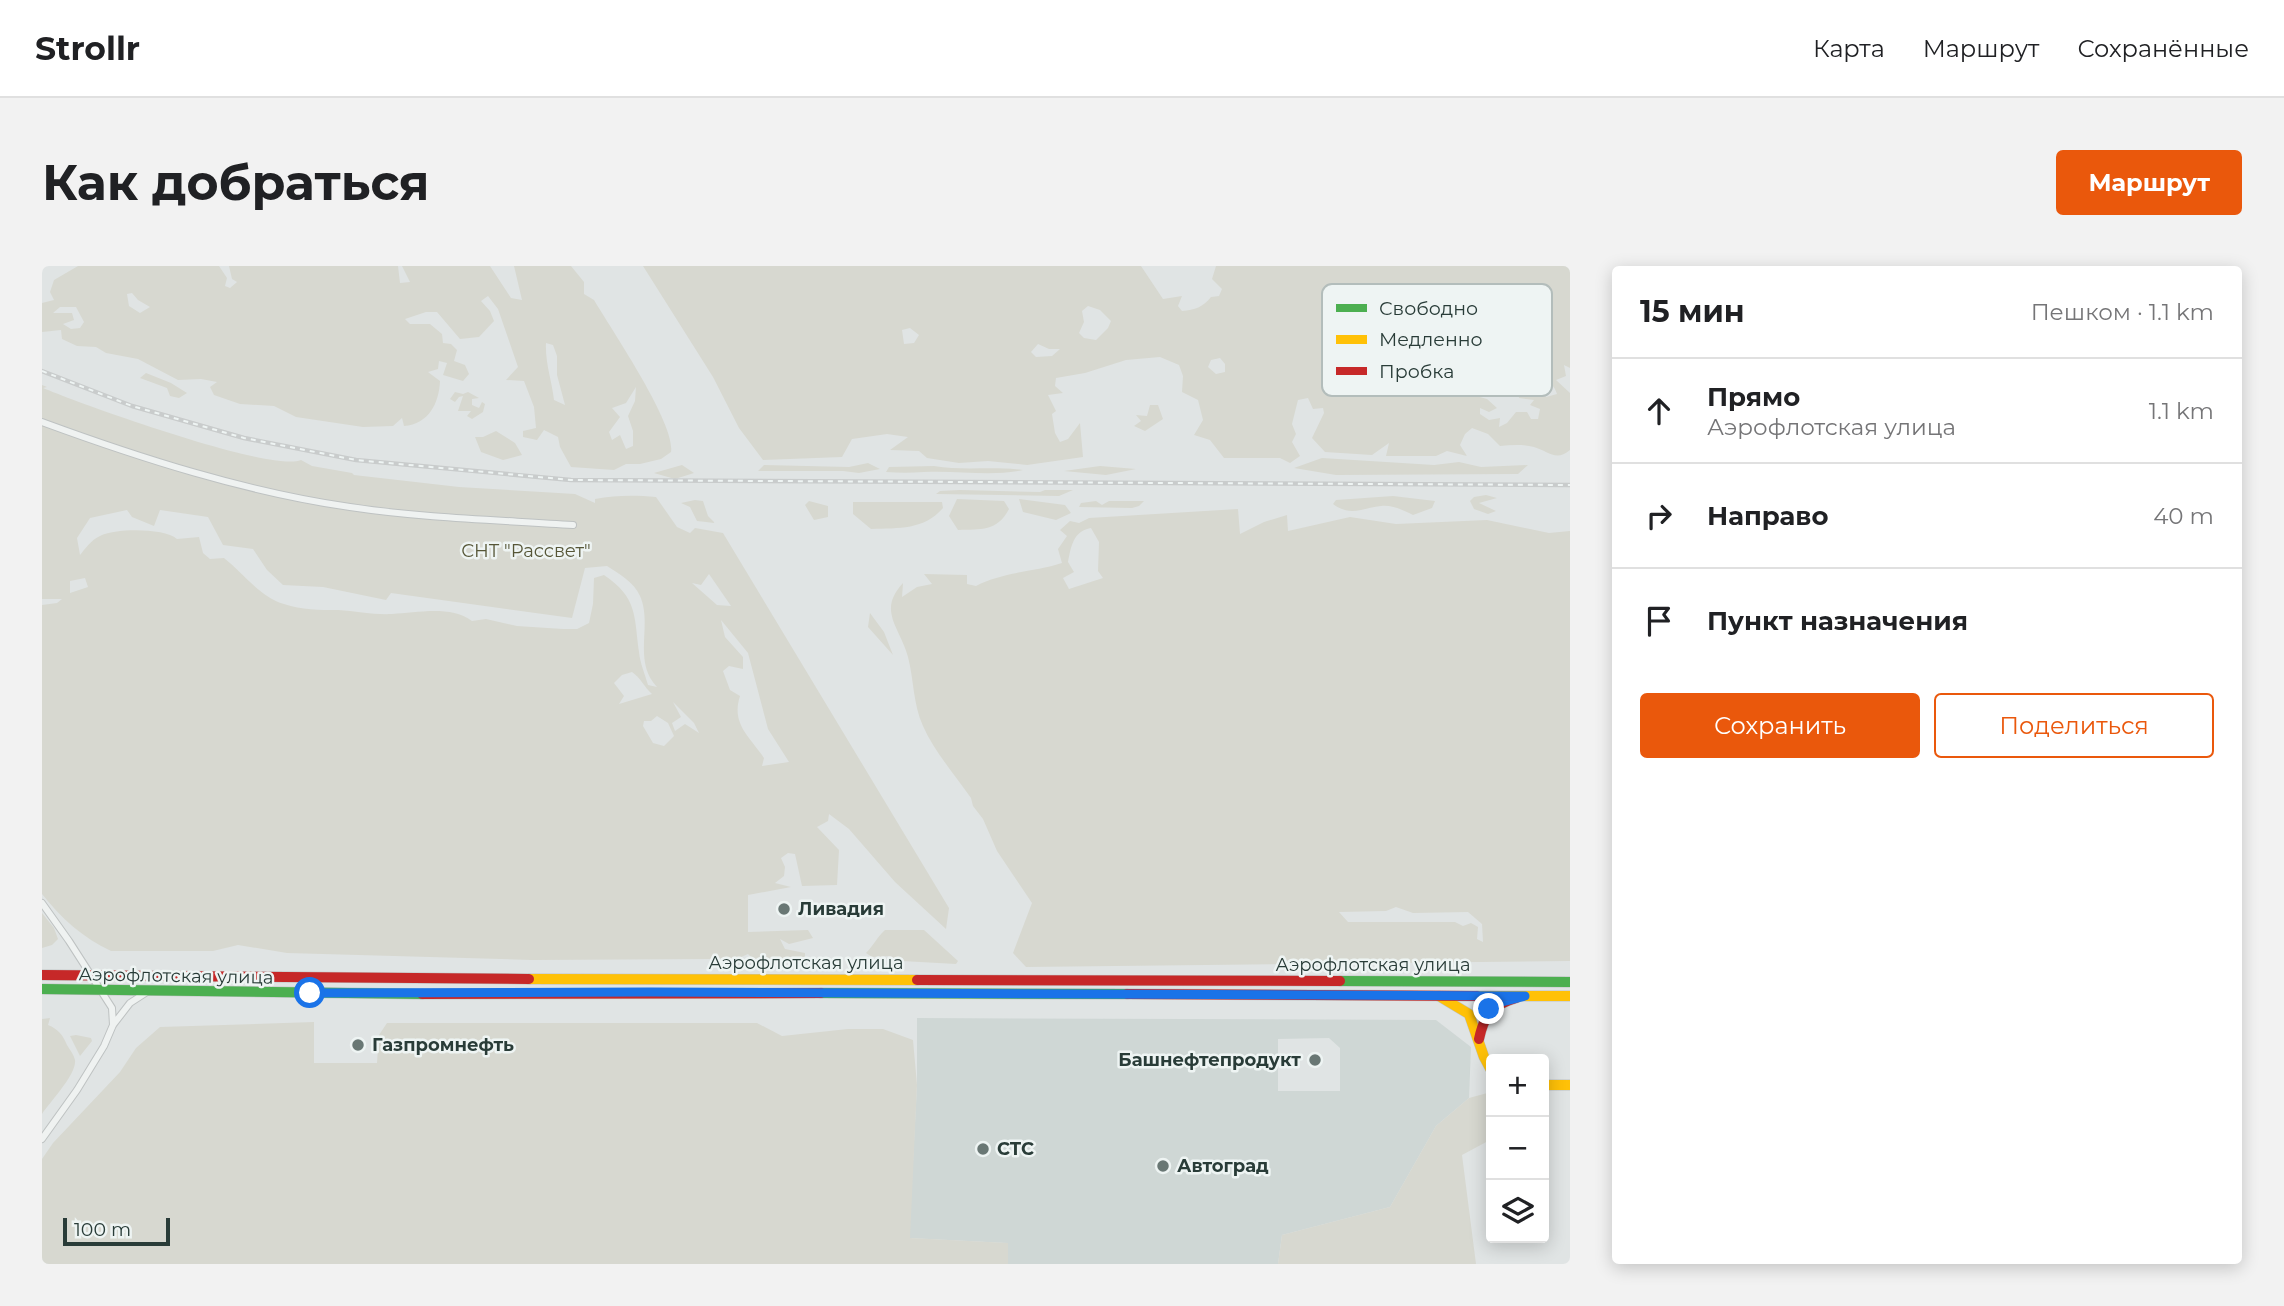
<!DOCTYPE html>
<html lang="ru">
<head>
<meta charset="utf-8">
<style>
  body { margin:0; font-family:Montserrat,sans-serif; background:#f2f2f2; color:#202124 }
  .controls { position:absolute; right:21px; bottom:21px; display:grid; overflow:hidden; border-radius:7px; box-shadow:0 4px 18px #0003 }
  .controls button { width:63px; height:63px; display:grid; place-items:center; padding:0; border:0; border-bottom:2px solid #e0e0e0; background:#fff; color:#202124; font:35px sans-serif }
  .scale { position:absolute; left:21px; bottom:18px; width:107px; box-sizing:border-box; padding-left:7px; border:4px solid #293c38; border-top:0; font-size:19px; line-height:24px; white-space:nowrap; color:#293c38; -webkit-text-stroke:5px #eef4f3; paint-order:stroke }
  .stop { position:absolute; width:21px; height:21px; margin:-16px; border:5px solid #1a73e8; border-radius:50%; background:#fff }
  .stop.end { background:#1a73e8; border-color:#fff; box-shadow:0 2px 7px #0008 }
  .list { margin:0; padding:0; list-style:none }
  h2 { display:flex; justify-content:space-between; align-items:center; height:91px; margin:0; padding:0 28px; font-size:30px }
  h2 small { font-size:23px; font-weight:400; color:#757577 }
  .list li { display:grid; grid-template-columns:46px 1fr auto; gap:21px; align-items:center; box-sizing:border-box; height:105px; padding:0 28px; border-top:2px solid #e0e0e0 }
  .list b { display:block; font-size:26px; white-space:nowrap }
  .list p { margin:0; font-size:23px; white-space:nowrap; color:#757577 }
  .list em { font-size:23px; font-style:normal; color:#757577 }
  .actions { display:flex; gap:14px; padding:21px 28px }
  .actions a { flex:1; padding:16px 0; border:2px solid #ea580c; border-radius:7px; text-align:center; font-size:24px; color:#ea580c }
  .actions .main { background:#ea580c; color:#fff }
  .icon { flex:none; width:38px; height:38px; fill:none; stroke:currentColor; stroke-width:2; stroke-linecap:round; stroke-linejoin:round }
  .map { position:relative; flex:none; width:1528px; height:998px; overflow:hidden; border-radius:7px }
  header { display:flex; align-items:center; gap:42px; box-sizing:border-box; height:98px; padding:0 35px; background:#fff; border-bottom:2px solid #e0e0e0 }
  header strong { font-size:33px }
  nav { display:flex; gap:38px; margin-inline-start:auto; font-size:24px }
  .intro { display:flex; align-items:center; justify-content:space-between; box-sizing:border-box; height:168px; padding:0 42px }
  h1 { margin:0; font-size:49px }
  .button { padding:18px 32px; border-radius:7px; background:#ea580c; color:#fff; font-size:24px; font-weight:700 }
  main { display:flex; gap:42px; padding:0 42px }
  aside { flex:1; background:#fff; border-radius:7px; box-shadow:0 4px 18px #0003 }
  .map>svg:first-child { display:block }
</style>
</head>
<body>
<header>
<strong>Strollr</strong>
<nav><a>Карта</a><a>Маршрут</a><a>Сохранённые</a></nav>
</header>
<div class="intro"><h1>Как добраться</h1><a class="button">Маршрут</a></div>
<main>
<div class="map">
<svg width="1528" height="998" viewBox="0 0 1528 998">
  <rect width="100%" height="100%" fill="#e0e4e4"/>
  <path fill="#cfd7d5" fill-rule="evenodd" d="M875,752L1394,754L1429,781L1427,832L1394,860L1348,941L1240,969L1236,998H966L965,977L867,972L875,819ZM1287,772L1298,782V825H1236V773Z"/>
  <path fill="#d7d8d0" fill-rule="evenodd" d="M36,0H177L185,12L183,20L188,22L195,16L190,13L187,0H356L358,17L368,16L360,0H448L469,32L480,34L472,0H529L542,16V28L552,34C569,63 634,158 629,186L619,193L598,198H584L572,204L529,201L518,181L516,171L502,164L495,174L481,171V165L494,162L492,141L482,115L464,114L476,101L456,43L446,30L439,35L448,45L452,55L437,71L418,73L395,46H384L363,53L368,58H388L400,68L401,77L409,78L415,84L412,95L423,99L427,108L421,115L401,109L405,97L397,95L396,103L386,106L398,115C397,137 387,158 362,160L360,152L351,160L321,161L254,151L232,140L198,138L172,129L168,121L175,116L159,113L136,114L96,93L64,87L54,81L35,80L20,73L19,64L0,66V37L12,34L8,26L12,14ZM90,27L96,34L108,41L98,47L87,40L85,28ZM18,41H34L42,56L38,62L29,63L21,58L32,54L30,47H11ZM504,77L511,79L515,90V109L523,139L512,134C510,115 503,97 504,77ZM594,121L593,135L586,150L591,165V180L584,183L578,169L570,174L567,166L578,151L570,142L584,137Z
    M601,0H1099L1121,33L1140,30L1136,40L1140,45C1153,44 1161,41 1169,31L1177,30L1180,23L1170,13L1174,0H1528V102L1522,99L1524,110L1514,114L1528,127V184C1514,196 1506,185 1492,181C1480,178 1469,179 1458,180L1446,168L1430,162L1423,168L1418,179L1425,190L1405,185L1394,190H1344L1347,177L1330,189L1283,186L1270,172L1282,147L1281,142L1271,143L1266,132L1256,134L1250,158L1254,168L1250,176L1258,190L1248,197L1238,192H1182L1168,174L1152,169L1161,154L1156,134L1140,126L1141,110L1137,99L1118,91L1084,94L1043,107L1014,112L1013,120L1021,127L1006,129L1014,145L1010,148L1013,167L1018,176L1026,173L1038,157L1041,191L985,199L946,195L917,197L885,192L877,185L848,184L866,171L845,168L810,173L800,191L721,194L697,162L671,111ZM1435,22C1444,37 1449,39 1465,41L1459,47L1441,42L1431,44L1430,27ZM1046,40L1058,44L1069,55L1066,62L1054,74L1042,72L1037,67L1042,56L1040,45ZM868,62L877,69L872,77L862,78L860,64ZM996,78L1007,83H1018L1010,90L994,91L989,86ZM1178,92L1183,98V106L1174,108L1166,101L1169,94ZM1477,111C1493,111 1509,109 1515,128L1504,131L1500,122L1488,121L1476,124L1477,132L1492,134L1488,139L1498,143L1496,153H1489L1485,146H1474L1465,157L1457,161L1458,152L1447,154L1438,148V142L1447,146L1455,142L1445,133L1427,128C1445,113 1458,121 1477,111Z
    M104,107L129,117L145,127L137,132L128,130L125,122L98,112Z
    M0,119L5,121L1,122C39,138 230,207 259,194L270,200L310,207L312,209L417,221L533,228L553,237V233C574,229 593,229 614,231L635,261L648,267L653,262L681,267L907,642L904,663L853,616L807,563L787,548L786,555L775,561L797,584L795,619L760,620L753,588L746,587L739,592L743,601L742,610L733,617L749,621L706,629V666L766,664L771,672L747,678L738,673L743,683L763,687V691L712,694L706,688L697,692L670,693L490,694L245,687L196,679L171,685H69C41,672 19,652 0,628V339L15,337L20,333H0ZM85,244L90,251L112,260L118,244L166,251L181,279L211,283L225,304L241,319L281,321L344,334L349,327L530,352L543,302L565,300C577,308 592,316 598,330C611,359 590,395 615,421L606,419C603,408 598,397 597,386C592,350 596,332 562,309L552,312L551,338L547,357L535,363H521L475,360L444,353L430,355C408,339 375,347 350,348C332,349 314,345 296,344C277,344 260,344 242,338C218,331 201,307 182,292L168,293L161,287L157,271L135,273C122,262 74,262 58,270C49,274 43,283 38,289L35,272L48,252ZM667,308L689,340L675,339L650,317L659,319ZM43,312L46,321L28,327V315ZM679,354L706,387L726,463L747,496L720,500L722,492C707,470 689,458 698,430L688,424L681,405L687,400L701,403V391L683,371ZM590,406C599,412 602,421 610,428L577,438L582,430L572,417L580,409ZM631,436L652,457L657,467L643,458L633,465L630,457L639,451ZM615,450L626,457L632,470L622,480L611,477L601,460L602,455H609Z
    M413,126L421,128L426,126L437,132L430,133V139L437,142L440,136L443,138L441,146L430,153L425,150L429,145H416L421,130L417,131L413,136L408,133Z
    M1108,139H1116L1121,153L1103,165L1092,160L1099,155L1094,149L1105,150Z
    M454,165L473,177L480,189L461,194L439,186L433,171H441Z
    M1280,192L1392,199L1417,196L1439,201L1486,199L1476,208L1294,209L1252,202Z
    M826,197L838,203L817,207L801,205H716L722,199L807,201Z
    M640,199L652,207L633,213L612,207Z
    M892,200C921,205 951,200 981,204C949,211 915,204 882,206C869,207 857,207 844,206L847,201Z
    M1058,200L1094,203L1064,209L1022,205Z
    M918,224L998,226L1003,224H1031L1017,230L894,228L898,225Z
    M1444,229L1455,232L1437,237L1454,245L1446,248L1432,243L1428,235L1432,231Z
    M1351,230L1393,235L1390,242L1371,249C1361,244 1351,239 1339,240C1321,242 1308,251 1291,238L1294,234Z
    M915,233L962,235L967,243C955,266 939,263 916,264L907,250Z
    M977,233L1023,239L1029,247L1014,254L981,246Z
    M653,234L661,235L666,250L673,257L655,255L648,241L639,237Z
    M767,235L786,240V251L772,254L763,239Z
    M1054,235L1060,239L1067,235H1102L1097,240L1090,242L1037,241L1039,237Z
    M811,236H900L901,242C882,264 857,262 829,263L811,248Z
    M1196,243L1198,268L1222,256L1245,249L1246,265L1308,251L1354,258L1445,254L1507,267L1528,265V695L984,701L971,687L990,637L955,585L941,553L931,540L929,532C913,509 892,485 881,460C871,438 872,414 866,391C858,361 835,345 861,317L860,331L875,321L890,318L882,308L925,309V318L934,320C960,306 992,306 1020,297L1016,283L1025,270L1018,264L1028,255L1037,257L1047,252ZM1049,262L1057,276L1056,305L1061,312L1027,323L1021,312L1032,306L1026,296C1029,281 1031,265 1049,262ZM1354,641L1371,647L1426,646L1440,658L1441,676L1435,673L1436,661L1429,657L1421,660L1413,656H1306L1297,646L1344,645Z
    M828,347L842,366L851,389L826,361Z
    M0,647L12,662L16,673L10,679L0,682Z
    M843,664H882L916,695L914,698L860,695L847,690L830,691L824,687C832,679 835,671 843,664Z
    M8,752L6,759C16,763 21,769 25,779C28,784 32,789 33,794C35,808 8,836 0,848V753Z
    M272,756V797H335L337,769L345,757H715L740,770L806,763H841L871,774L875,819L868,972L966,977V998H0V893L11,877L78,806L94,782L118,761Z
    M34,769L49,772L50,775L38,790L28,770Z
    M1449,826L1448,874L1420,889L1434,998H1236L1240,969L1348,941L1394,860L1427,832Z"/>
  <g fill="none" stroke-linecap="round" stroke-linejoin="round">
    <defs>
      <path id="street" d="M0,156C98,192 204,226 308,241C381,252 456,254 531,259
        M0,637L27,675L70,742L71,759
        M0,873L35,824L62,780L71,759L88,737L105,726"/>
      <path id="fast" d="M1298,715L1528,716
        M0,723L380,728
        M779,727L1085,728"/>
      <path id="slow" d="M487,713L875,714
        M1397,730L1427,748L1442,791L1449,804
        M1435,730H1528
        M1502,819H1528"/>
      <path id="jam" d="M0,709L487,713
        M875,714L1298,715
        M380,728L779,727
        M1085,728L1435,730
        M1437,773C1442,749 1450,739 1474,732"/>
    </defs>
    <use href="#street" stroke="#bec2c2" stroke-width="8"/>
    <use href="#fast" stroke="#bec2c2" stroke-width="11"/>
    <use href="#slow" stroke="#bec2c2" stroke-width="11"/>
    <use href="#jam" stroke="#bec2c2" stroke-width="11"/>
    <use href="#street" stroke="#eff2f1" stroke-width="6"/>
    <use href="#fast" stroke="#4caf50" stroke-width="10"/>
    <use href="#slow" stroke="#ffc107" stroke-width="10"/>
    <use href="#jam" stroke="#c62828" stroke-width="10"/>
    <defs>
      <path id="rail" d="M0,105L90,140L202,172L314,194L529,214L1528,219"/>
    </defs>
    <use href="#rail" stroke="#c9cccc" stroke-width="4.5"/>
    <use href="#rail" stroke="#eef4f3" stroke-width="2" stroke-dasharray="5" stroke-linecap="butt"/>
  </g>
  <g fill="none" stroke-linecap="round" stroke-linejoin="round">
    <path stroke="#1a73e8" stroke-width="9" d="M268,727L608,726L1483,730L1456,737L1447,743"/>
  </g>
  <g fill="#697774" stroke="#eef4f3" stroke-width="2.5">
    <circle cx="742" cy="643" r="7"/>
    <circle cx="316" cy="779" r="7"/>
    <circle cx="1273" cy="794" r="7"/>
    <circle cx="941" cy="883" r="7"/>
    <circle cx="1121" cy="900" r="7"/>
  </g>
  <g text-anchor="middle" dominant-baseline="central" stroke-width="5" stroke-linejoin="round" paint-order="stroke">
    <g font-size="18" fill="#565637" stroke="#eef4f3">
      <text x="484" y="285">СНТ "Рассвет"</text>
    </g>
    <g font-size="18" font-weight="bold" fill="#293c38" stroke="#eef4f3" text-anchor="start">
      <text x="756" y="643">Ливадия</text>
      <text x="330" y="779">Газпромнефть</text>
      <text x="1259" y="794" text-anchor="end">Башнефтепродукт</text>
      <text x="955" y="883">СТС</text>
      <text x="1135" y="900">Автоград</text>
    </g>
    <g font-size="18" fill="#293c38" stroke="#eef4f3">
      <text x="764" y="697">Аэрофлотская улица</text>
      <text x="1331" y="699">Аэрофлотская улица</text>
      <text transform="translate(134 710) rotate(1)">Аэрофлотская улица</text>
    </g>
  </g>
  <rect x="1280" y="18" width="230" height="112" rx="10" fill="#eef4f3" stroke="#b3bdbb" stroke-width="2"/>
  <rect x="1294" y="38" width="31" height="8" fill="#4caf50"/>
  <rect x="1294" y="69" width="31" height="9" fill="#ffc107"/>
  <rect x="1294" y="101" width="31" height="8" fill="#c62828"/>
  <g font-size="19" fill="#293c38">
    <text x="1337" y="49">Свободно</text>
    <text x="1337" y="80">Медленно</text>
    <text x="1337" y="112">Пробка</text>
  </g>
</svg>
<div class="controls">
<button>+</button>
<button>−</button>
<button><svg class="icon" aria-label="layers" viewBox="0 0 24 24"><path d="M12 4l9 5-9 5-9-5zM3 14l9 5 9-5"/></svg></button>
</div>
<div class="scale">100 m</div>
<div class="stop" style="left:268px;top:727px"></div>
<div class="stop end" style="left:1447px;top:743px"></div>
</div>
<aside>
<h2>15 мин<small>Пешком · 1.1 km</small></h2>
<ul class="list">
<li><svg class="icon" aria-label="ahead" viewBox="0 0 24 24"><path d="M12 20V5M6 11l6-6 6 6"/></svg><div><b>Прямо</b><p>Аэрофлотская улица</p></div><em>1.1 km</em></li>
<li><svg class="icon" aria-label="right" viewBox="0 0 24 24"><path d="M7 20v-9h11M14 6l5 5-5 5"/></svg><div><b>Направо</b></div><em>40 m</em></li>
<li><svg class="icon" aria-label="arrive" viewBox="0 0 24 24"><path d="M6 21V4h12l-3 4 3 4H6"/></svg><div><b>Пункт назначения</b></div></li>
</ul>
<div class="actions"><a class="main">Сохранить</a><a>Поделиться</a></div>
</aside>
</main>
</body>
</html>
